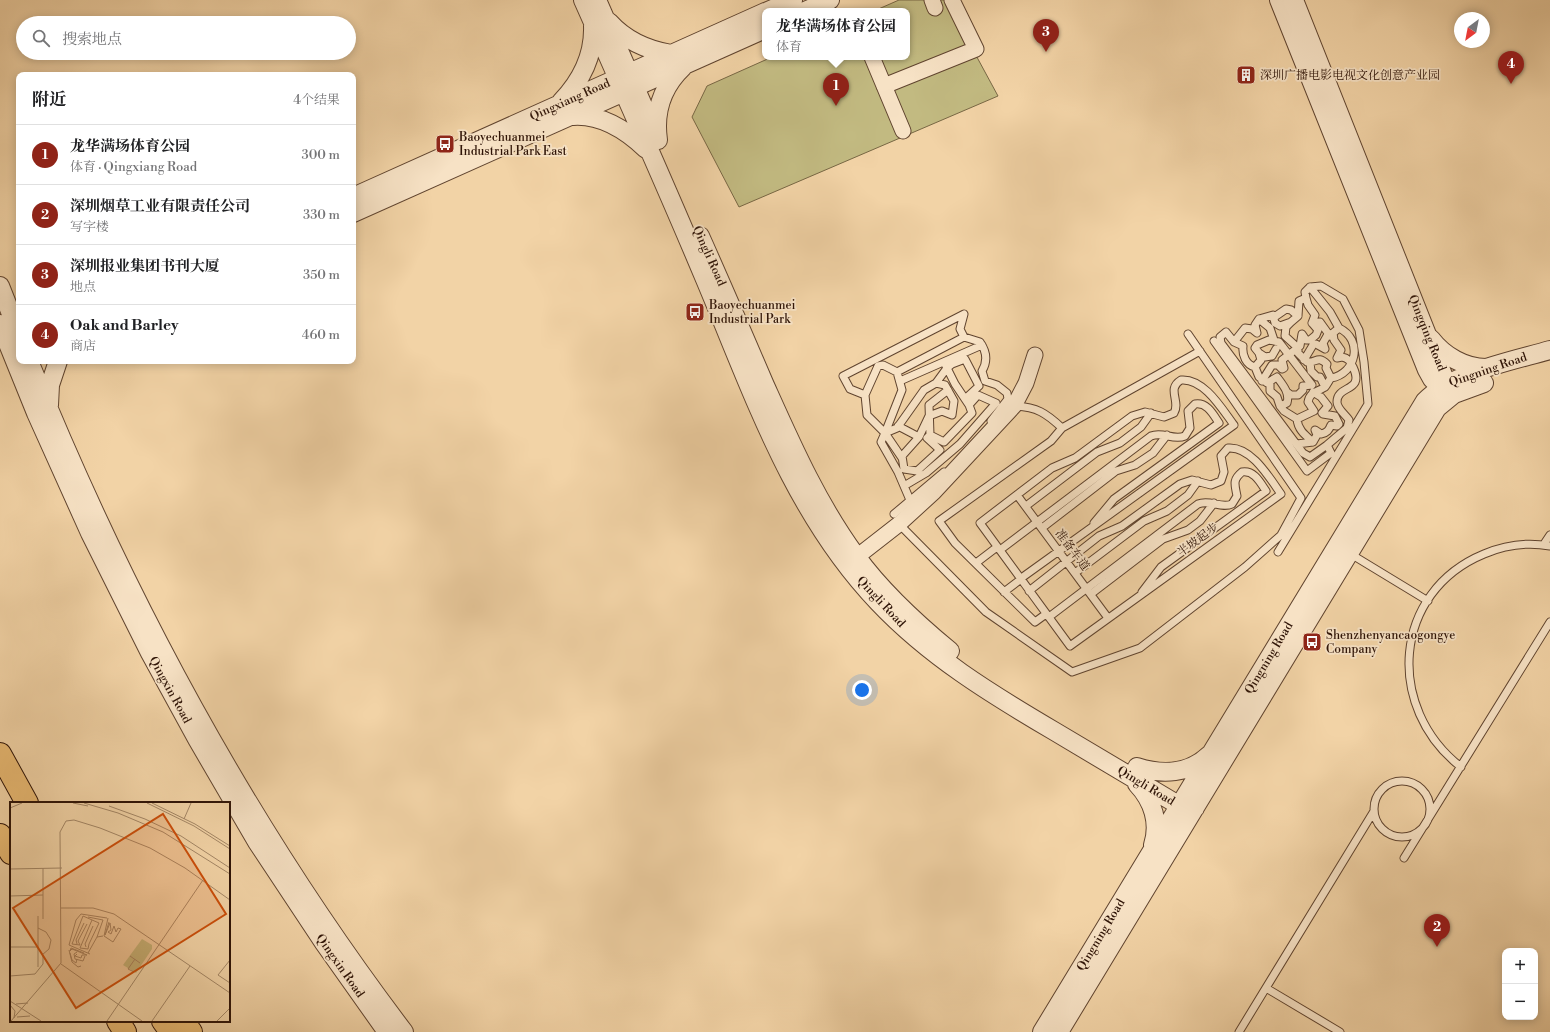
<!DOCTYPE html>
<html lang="zh">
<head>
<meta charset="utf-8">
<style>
  body { margin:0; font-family:"Libre Bodoni","Noto Serif SC",serif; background:#f6f6f6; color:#202124 }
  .controls { position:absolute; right:12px; bottom:12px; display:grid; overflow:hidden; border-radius:8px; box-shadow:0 2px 10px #0003 }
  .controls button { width:36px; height:36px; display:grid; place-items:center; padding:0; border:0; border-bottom:1px solid #e0e0e0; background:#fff; color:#202124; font:20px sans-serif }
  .compass { position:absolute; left:1454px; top:12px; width:36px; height:36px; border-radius:50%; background:#fff; box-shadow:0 2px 10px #0003; rotate:212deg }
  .you { position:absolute; left:862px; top:690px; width:14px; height:14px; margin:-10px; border:3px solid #fff; border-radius:50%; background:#1a73e8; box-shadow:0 0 0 6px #1a73e833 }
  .badge { display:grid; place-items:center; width:26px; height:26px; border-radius:50%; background:#8f2418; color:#fff; font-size:13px; font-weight:700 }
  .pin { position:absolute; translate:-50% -33px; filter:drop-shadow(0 1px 2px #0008) }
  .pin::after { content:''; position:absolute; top:21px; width:14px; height:12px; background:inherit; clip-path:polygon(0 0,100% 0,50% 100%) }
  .popup { position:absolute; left:762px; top:8px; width:148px; height:52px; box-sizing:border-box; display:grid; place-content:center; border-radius:8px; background:#fff; filter:drop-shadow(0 1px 3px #0005); font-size:13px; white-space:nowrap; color:#757577 }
  .popup b { font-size:15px; color:#202124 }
  .popup::after { content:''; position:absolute; left:50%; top:100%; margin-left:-8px; border:8px solid transparent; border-top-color:#fff }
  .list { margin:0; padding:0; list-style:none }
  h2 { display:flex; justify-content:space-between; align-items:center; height:52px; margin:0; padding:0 16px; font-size:17px }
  h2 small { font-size:13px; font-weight:400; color:#757577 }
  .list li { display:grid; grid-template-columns:26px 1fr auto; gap:12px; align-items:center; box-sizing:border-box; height:60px; padding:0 16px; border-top:1px solid #e0e0e0 }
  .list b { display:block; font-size:15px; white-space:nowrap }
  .list p { margin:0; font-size:13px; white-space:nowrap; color:#757577 }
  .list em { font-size:13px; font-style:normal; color:#757577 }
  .icon { flex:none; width:22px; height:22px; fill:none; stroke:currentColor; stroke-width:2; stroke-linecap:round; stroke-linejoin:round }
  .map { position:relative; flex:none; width:1550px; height:1032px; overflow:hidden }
  .search { position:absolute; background:#fff; box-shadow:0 2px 10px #0003; left:16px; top:16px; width:340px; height:44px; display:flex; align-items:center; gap:10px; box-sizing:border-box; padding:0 14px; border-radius:22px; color:#757577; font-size:15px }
  .panel { position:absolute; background:#fff; box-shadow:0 2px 10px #0003; left:16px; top:72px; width:340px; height:292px; border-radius:8px }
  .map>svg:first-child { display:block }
</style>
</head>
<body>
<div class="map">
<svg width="1550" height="1032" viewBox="0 0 1550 1032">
  <rect width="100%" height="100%" fill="#f2d3a6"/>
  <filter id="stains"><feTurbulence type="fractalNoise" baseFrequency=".005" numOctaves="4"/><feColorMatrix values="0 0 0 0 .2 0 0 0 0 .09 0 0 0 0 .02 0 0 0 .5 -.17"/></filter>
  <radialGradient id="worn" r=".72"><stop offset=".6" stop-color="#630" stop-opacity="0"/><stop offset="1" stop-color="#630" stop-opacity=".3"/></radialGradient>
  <path fill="#c2ba81" stroke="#786744" d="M899,0H946L998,96L739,207L692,117L707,86L772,57H907V11H874Z"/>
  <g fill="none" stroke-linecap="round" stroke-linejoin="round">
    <defs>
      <path id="service" d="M1306,298L1305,292L1310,287L1330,312L1339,328
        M1273,318L1286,309L1291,310L1298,316
        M1259,319L1270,328L1274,340
        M1291,322L1298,316L1299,301L1306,298L1308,305L1315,315L1312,323L1320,322L1330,336
        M1214,341L1307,471L1331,453L1327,445L1310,457L1303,453L1221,343L1220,337L1226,332L1234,342L1243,346C1242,355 1246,365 1255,367L1261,360L1259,353L1255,348L1257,345L1269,340L1279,342L1312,385L1303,386V390L1298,395H1291L1287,392
        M1234,342L1245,328L1252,329L1257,333L1255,325L1259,319L1273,315L1275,323L1280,326L1291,322L1286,327L1285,336L1298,348V353L1307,362C1317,363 1317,355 1327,364L1326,368L1331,378C1329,380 1327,385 1325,387C1318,392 1310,391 1308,402L1314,411L1297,419L1284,411L1280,406L1277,397L1270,391V382
        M1259,353L1265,357L1272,356L1276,349
        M1304,360L1313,345L1316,344L1325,349L1323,343L1327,336L1333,333L1334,340L1341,350L1337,358L1342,357C1348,358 1350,361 1353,367C1365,393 1337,384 1337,402C1337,409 1346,415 1349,420L1347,428L1327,445
        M1310,363L1311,371L1317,377H1320L1325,387
        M1255,367L1259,377L1267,383L1277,377C1283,385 1290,393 1287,403L1280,406
        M897,372L964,337
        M1331,378C1356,374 1364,340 1339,328L1333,333
        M900,381L982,345
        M1262,381L1272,365H1278L1282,369L1284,368L1282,360L1300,346L1302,334L1306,340H1310L1316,335L1318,330L1312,323
        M936,383L947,368L946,366
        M865,395L867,415L885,433L902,458
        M965,399L979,386L965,359L952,364L947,368L955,384L969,405
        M1014,406C1037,407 1046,413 1062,428L1200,351
        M1297,419C1298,430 1305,435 1313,442
        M898,426L919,437
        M885,433L881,442L898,472L910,500
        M930,435L929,405L948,390
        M1297,444L1313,442L1317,435L1315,430L1321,434C1327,433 1329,430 1331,425L1337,426L1339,424L1335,416L1323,414L1322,413L1328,406L1321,397L1313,392
        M904,486L926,473L960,444L996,403L978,395L969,405L972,413L944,442L930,435L927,438L940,450L917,471L904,469L902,456L919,437L929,416L942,411L952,415L954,401L945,385L936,383L924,390L897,428L885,433L902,390L897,372L883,365L878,366L865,395L850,389L843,376L964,314L960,329L964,337L980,342C987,352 988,361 982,371L985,381L997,385L1007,393L1008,399L991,421
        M1017,495L1108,618
        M1026,506L1097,452L1120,443L1141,427L1151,413
        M894,514L944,472
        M899,524L986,612L1072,672L1140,648L1245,567L1281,535L1301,498L1188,334
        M1042,528L1116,471L1135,465L1153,453L1167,435
        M1544,544L1550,535
        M1000,550L1151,436C1163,431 1173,441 1185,436L1190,428L1188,411L1195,404C1207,402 1213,414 1219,423L1114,499L1094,523
        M1278,552L1368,404L1364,362L1359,330L1343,299L1321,286L1310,287
        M1349,553L1428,601
        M976,563L997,547
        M1075,573L1144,521L1167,511L1188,495L1198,481
        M1020,579L1234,425C1222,409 1204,378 1181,380C1166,389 1181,401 1174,413L1164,417L1145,412L1132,416L1075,458L1052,468L980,523C1010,564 1040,605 1070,646L1281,494C1269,477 1251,446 1228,448L1221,456L1224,472L1221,481L1211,485L1192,480L1180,484L1122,526L1099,536L1029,591
        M1004,592L1021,579
        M1091,594L1163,539L1188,530L1200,521L1214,503
        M1046,614L1035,622L955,543L939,521L1051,441L1062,428
        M1049,617L1198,504C1210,499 1221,509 1232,504L1237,496C1235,485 1232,480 1242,472C1254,470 1260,482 1266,491L1161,567L1142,592
        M1461,767C1385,708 1392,592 1484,554C1505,545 1528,542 1550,546
        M1374 809a28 28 0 1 1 56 0a28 28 0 1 1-56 0Z
        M1404,858L1550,622
        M1266,988L1340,1032
        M1239,1032L1374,811"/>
      <path id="minor" d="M932,0L935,8
        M872,57L903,131
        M884,86L976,49L952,0
        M849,563L899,524L934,492L1014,406L1026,383L1035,355"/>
      <path id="tertiary" d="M583,0C624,92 665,184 704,277C752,390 792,512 878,602C929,656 991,694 1054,731C1096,756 1138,781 1180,806L1195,808
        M597,0L652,126
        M1279,0L1427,370L1432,379L1448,395
        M1294,0L1449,390
        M768,11L793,0
        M805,11L830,0
        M609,22C626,41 647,50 671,54
        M561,102C581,81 594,55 593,26
        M573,116C602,114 626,130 646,149
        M658,140C654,112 662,87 683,67
        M353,197L765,12
        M353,213L765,29
        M700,236C722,285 743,334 764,383C791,443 817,503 856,556C882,592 916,623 950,651
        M0,286L19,334
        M0,324L36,413L90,533L150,653L197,739L257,842L324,943L387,1032
        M1431,339C1444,356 1465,368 1486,368
        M29,361C125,598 249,828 404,1032
        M49,405L50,385L58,361
        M1137,767C1162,775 1189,774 1209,755
        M1137,784C1153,801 1160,823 1153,845
        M1042,1032L1425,401C1453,372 1512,361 1550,350
        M1059,1032L1437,408L1454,394L1484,383"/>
      <path id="motorway" d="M0,754L27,803
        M0,835L11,853
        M118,1021L125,1032
        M163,1021L171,1032
        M183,1021L191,1032"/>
    </defs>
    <use href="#service" stroke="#60442f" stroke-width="9"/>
    <use href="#minor" stroke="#60442f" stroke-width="17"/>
    <use href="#tertiary" stroke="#60442f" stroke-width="20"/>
    <use href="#motorway" stroke="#2f1407" stroke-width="24"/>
    <use href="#service" stroke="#f7e2c5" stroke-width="7"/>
    <use href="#minor" stroke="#f7e2c5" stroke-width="15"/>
    <use href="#tertiary" stroke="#f7e2c5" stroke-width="18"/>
    <use href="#motorway" stroke="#e9ba73" stroke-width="22"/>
  </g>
  <defs>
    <symbol id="building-square" viewBox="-11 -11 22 22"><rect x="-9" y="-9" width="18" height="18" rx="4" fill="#8f2418" stroke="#f7e2c5"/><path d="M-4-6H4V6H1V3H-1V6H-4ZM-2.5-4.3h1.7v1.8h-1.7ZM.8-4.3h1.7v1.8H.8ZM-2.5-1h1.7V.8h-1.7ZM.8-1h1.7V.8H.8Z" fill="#fff"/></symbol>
    <symbol id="bus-square" viewBox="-11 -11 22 22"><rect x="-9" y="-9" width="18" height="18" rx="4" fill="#8f2418" stroke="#f7e2c5"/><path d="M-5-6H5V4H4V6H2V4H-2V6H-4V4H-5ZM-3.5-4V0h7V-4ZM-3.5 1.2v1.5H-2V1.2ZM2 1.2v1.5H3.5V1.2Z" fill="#fff"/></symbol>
  </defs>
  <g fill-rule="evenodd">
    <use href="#building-square" x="1235" y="64" width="22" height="22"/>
    <use href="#bus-square" x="434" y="133" width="22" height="22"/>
    <use href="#bus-square" x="684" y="301" width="22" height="22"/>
    <use href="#bus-square" x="1301" y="631" width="22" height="22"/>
  </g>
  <g text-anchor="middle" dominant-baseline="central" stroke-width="3.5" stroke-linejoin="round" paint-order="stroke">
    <g font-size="12" fill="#2f1407" stroke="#f7e2c5" text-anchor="start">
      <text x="1260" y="75">深圳广播电影电视文化创意产业园</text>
      <text x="459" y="137">Baoyechuanmei<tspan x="459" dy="14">Industrial Park East</tspan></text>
      <text x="709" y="305">Baoyechuanmei<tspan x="709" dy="14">Industrial Park</tspan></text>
      <text x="1326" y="635">Shenzhenyancaogongye<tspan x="1326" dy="14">Company</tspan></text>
    </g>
    <g font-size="12" fill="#2f1407" stroke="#f7e2c5">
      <text transform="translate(570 100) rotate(-24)">Qingxiang Road</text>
      <text transform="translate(709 256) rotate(66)">Qingli Road</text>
      <text transform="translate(1427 333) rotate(68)">Qingqing Road</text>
      <text transform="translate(1488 370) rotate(-19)">Qingning Road</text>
      <text transform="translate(1198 540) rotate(-36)">半坡起步</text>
      <text transform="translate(1072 550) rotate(53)">准备车道</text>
      <text transform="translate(881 602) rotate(47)">Qingli Road</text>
      <text transform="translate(1269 658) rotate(-59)">Qingning Road</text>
      <text transform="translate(170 690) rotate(61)">Qingxin Road</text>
      <text transform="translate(1146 786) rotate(31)">Qingli Road</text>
      <text transform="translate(1101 935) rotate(-59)">Qingning Road</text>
      <text transform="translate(340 966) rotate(55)">Qingxin Road</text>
    </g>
  </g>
  <g transform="translate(10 802)">
    <rect width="220" height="220" fill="#f2d3a6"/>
    <path d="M132,137L142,143V147L126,171L113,163Z" fill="#c2ba81"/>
    <path fill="none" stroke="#a48766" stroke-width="1" d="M63,1L78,4M74,1L108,11L153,30L220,72M137,1L184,24L220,47M142,1L185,22L220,44M99,4L135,17L171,34L220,66M0,6L12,1M174,17L181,1M33,66V117M0,67L52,66M0,94L33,93M51,106H83L104,112L220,191M28,114V165M78,115L93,118L87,135M98,116L94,134L103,140L111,127L108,126L106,130L104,124L101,132L98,130L101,128L100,121L95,133L99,120M77,122L68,139L70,143L62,142L73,114L89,121L79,142M28,126L36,130L41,138L39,147L32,153M67,142L66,138L74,121M79,142L78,147L70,146L82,118M0,145H28M76,145L75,142L83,124M59,148L62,160L68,165L71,164M67,150L64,152L65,157L73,159L75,154M60,151L62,158L66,161L67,157M78,151L87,135L93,134M67,152L65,154L71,156L72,153H77L62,147L60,149L61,146L74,151M80,152L59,143L66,118L71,112L97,116M120,154L130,161M220,158L208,173L220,181M51,162L132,219M124,170L118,167L125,157M0,174L25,172L33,162V153M0,199L31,219M6,202L18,201M0,203L5,209L4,216M7,215L20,214M1,219L51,161L50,30L56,19L64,18L90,26L140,46L175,66L220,98M97,219L193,78M142,219L180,164M207,219L220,206"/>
    <path fill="#cc4f0b" fill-opacity="0.15" stroke="#cc4f0b" stroke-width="2" d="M153,12L216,112L66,206L3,106Z"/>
    <rect width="220" height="220" fill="none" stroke="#2f1407" stroke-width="2"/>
  </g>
  <rect width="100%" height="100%" filter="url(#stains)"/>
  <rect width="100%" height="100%" fill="url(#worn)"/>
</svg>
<div class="controls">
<button>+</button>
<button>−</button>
</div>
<svg class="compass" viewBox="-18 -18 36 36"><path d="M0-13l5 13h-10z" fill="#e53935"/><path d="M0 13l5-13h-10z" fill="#757577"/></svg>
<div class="you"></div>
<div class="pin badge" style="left:836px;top:106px">1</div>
<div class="popup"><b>龙华满场体育公园</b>体育</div>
<div class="pin badge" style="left:1437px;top:947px">2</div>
<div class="pin badge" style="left:1046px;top:52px">3</div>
<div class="pin badge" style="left:1511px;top:84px">4</div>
<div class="search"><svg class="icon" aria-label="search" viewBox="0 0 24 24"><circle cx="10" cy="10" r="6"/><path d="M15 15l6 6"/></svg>搜索地点</div>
<section class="panel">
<h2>附近<small>4个结果</small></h2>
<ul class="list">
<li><span class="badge">1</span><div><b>龙华满场体育公园</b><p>体育 · Qingxiang Road</p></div><em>300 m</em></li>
<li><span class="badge">2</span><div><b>深圳烟草工业有限责任公司</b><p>写字楼</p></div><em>330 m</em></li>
<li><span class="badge">3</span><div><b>深圳报业集团书刊大厦</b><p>地点</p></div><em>350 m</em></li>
<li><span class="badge">4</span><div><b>Oak and Barley</b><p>商店</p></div><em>460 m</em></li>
</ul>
</section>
</div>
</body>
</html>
